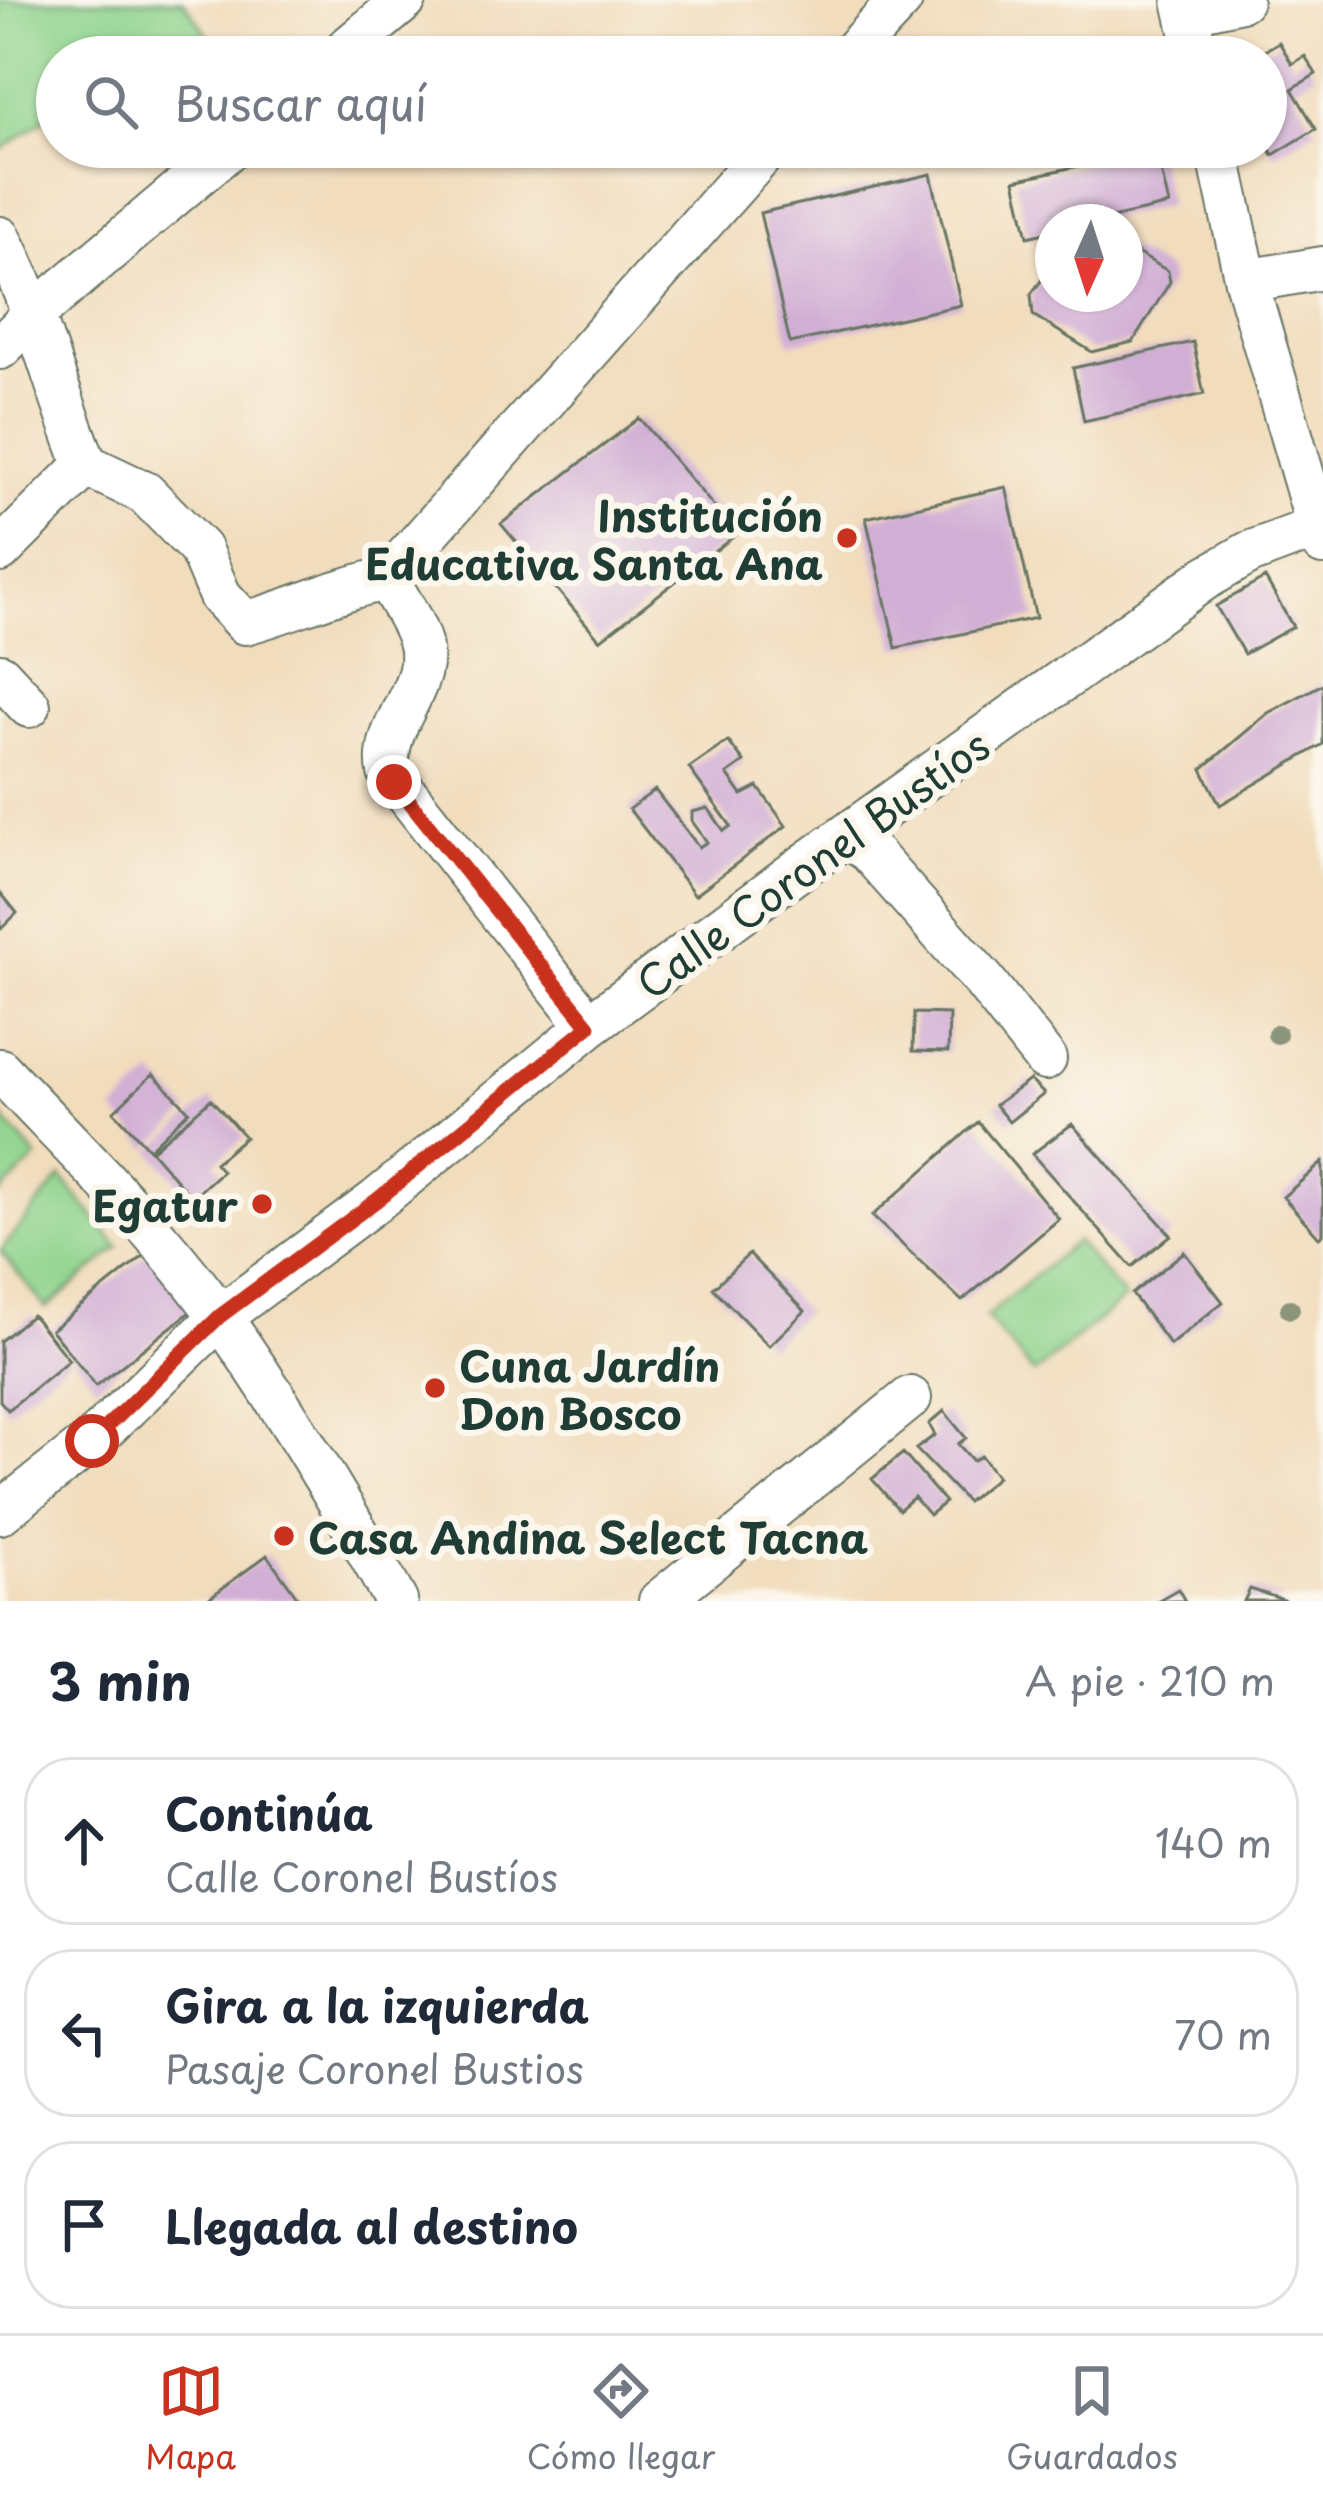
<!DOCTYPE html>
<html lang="es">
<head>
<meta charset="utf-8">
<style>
  body { margin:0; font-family:"Playpen Sans",sans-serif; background:#f2f2f3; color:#1f2937 }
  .compass { position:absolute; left:1035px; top:204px; width:108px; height:108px; border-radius:50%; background:#fff; box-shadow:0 3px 9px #0004; rotate:183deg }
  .stop { position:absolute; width:36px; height:36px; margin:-27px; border:9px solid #c8321e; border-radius:50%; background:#fff }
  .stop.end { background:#c8321e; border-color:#fff; box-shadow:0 3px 12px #0008 }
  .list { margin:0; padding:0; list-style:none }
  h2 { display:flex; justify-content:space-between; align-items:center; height:156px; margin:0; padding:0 48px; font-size:51px }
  h2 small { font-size:39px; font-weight:400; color:#747a83 }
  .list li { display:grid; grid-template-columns:78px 1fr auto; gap:36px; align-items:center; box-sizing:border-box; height:168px; margin:0 24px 24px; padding:0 24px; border:3px solid #e0e1e3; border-radius:48px }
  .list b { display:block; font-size:45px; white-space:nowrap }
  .list p { margin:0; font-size:39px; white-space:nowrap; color:#747a83 }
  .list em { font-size:39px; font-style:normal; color:#747a83 }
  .icon { flex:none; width:66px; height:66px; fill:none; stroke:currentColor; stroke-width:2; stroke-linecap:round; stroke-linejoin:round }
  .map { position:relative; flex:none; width:1323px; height:1601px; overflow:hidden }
  .search { position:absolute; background:#fff; box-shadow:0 3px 9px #0004; left:36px; right:36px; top:36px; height:132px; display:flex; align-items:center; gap:30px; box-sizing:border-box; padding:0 42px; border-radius:66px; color:#747a83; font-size:45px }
  .sheet { height:732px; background:#fff }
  nav { display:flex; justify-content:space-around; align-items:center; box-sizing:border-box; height:168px; border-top:3px solid #e0e1e3; background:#fff; font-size:33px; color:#747a83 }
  nav a { display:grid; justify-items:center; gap:6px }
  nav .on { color:#c8321e }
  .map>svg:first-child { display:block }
</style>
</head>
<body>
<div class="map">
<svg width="1323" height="1601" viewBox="0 0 1323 1601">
  <rect width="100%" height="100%" fill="#fbf7ec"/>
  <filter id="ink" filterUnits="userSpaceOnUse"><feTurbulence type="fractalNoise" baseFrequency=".00833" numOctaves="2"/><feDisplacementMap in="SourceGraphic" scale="24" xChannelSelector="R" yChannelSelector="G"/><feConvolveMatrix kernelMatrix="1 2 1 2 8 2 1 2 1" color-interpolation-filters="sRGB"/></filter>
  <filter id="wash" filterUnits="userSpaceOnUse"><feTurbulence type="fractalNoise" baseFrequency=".004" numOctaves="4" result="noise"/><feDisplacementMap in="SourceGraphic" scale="48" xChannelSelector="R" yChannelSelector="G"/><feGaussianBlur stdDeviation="2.7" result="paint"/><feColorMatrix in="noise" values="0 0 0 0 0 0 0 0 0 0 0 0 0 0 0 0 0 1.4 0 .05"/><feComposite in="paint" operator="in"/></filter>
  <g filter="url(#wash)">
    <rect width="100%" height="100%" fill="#f1dcbc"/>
    <path fill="#8ed38c" stroke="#568860" stroke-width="3" d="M0,0H183L224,57H57V110L0,151Z
      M2,1117L37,1157L0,1194V1119Z
      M61,1177L119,1247L46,1308L0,1251Z
      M1076,1241L1125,1298L1034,1374L986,1317Z"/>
    <g id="blocks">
      <path fill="#d1afd5" d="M1279,42L1292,64L1305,56L1316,74L1292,89L1316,129L1273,155L1266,142V104L1273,100L1266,89V57H1254Z
        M1156,149L1169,205L1094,222H1053V231L1028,237L1015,180Z
        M931,174L961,305L790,343L760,213Z
        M1125,246L1168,271L1170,282L1133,342L1092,352L1033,315L1031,294L1053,265V294H1125Z
        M1193,342L1204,394L1084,421L1073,368Z
        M639,418L737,534L600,640L501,524Z
        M1006,487L1036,618L896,648L866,518Z
        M1265,578L1293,627L1244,654L1216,606Z
        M1323,684V744L1220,805L1202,769L1268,713Z
        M728,741L744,762L727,774L742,795L758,787L786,826L695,895L629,809L655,790L699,847L707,842L692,821V812L708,808L724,831L731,826L689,768Z
        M0,892L17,913L0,930Z
        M914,1013L949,1014L948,1052L913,1051Z
        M153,1074L189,1111L149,1149L114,1111Z
        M1030,1080L1044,1094L1009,1122L995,1105Z
        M211,1099L245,1137L215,1163L222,1171L192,1198L151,1151Z
        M978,1122L1059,1219L962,1301L872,1216Z
        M1072,1124L1171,1235L1132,1267L1032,1154Z
        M1323,1162V1234L1319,1237L1283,1197Z
        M150,1251L194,1309L96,1386L51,1330Z
        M1184,1252L1223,1302L1170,1345L1132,1294Z
        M749,1254L805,1311L769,1346L713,1288Z
        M32,1315L69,1360L8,1410L0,1401V1341Z
        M944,1411L966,1438L958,1444L973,1461L981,1456L997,1477L967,1502L916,1449L935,1435L929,1424Z
        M903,1453L945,1502L929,1515L914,1497L899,1510L872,1479Z
        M267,1555L300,1601H205Z
        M1178,1589L1185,1601H1157Z
        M1250,1589L1284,1600V1601H1244Z"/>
    </g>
  </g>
  <g filter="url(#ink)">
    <use href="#blocks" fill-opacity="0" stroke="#687564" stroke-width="3"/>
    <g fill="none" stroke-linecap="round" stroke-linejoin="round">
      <defs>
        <path id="minor" d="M1184,0L1197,57
          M1187,12L1241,0
          M337,57L405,0
          M848,57L901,0
          M1217,147L1246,281L1323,544
          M0,238C38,310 55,390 86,465
          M1246,281L1323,268
          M0,348L34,314L231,147
          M86,465L145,493L200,549L220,596L245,623C293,610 338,588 387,579
          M0,551L86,465
          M387,579L769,147
          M387,579C397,597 411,617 418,637C436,685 379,723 389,772L589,1026
          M0,675L29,706
          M846,836L869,851L984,981L1045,1059
          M0,1070C75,1150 157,1229 221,1318C285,1408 342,1504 396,1601
          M0,1513L92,1441L220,1317L377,1200L589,1026L798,870L1204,579L1249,553L1318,527
          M660,1601L910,1398"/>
      </defs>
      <use href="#minor" stroke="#687564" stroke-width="46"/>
      <use href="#minor" stroke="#fff" stroke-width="42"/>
    </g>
    <g fill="#8a957b">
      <circle cx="1277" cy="1034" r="10"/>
      <circle cx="1290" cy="1309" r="10"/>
    </g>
  </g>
  <g fill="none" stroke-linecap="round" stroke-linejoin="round" filter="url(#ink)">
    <path stroke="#c8321e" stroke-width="15" d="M92,1441L220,1316L377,1200L589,1026L394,782"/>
  </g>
  <g fill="#c8321e" stroke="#fbf7ec" stroke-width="4.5">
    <circle cx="847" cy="538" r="12"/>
    <circle cx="262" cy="1204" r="12"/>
    <circle cx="435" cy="1388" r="12"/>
    <circle cx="284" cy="1536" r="12"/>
  </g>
  <g text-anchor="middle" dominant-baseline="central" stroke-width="12" stroke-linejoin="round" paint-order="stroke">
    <g font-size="42" font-weight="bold" fill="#1f3d34" stroke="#fbf7ec" text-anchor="end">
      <text x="823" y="514">Institución<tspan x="823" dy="48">Educativa Santa Ana</tspan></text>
      <text x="238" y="1204">Egatur</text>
      <text x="459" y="1364" text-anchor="start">Cuna Jardín<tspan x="459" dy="48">Don Bosco</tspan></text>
      <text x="308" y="1536" text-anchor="start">Casa Andina Select Tacna</text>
    </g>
    <g font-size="42" fill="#1f3d34" stroke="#fbf7ec">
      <text transform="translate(812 863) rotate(-36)">Calle Coronel Bustíos</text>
    </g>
  </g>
</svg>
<svg class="compass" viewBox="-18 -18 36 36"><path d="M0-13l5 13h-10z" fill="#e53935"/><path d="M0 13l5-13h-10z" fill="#747a83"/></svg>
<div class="stop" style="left:92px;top:1441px"></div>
<div class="stop end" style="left:394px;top:782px"></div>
<div class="search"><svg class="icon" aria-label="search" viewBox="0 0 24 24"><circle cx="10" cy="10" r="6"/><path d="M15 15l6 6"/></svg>Buscar aquí</div>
</div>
<section class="sheet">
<h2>3 min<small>A pie · 210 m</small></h2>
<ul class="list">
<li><svg class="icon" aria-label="ahead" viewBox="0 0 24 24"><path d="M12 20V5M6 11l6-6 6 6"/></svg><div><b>Continúa</b><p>Calle Coronel Bustíos</p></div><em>140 m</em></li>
<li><svg class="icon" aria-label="left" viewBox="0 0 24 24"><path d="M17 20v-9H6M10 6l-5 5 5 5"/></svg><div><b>Gira a la izquierda</b><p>Pasaje Coronel Bustios</p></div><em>70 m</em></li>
<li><svg class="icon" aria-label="arrive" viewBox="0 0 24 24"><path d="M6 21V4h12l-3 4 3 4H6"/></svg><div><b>Llegada al destino</b></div></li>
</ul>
</section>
<nav>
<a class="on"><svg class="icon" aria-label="map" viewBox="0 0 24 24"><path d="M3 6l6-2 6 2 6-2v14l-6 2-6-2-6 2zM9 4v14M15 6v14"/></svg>Mapa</a>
<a><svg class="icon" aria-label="directions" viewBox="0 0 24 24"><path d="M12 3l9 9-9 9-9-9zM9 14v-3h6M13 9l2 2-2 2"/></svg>Cómo llegar</a>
<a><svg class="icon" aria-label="saved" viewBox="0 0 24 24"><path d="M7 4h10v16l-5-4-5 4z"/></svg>Guardados</a>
</nav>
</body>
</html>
